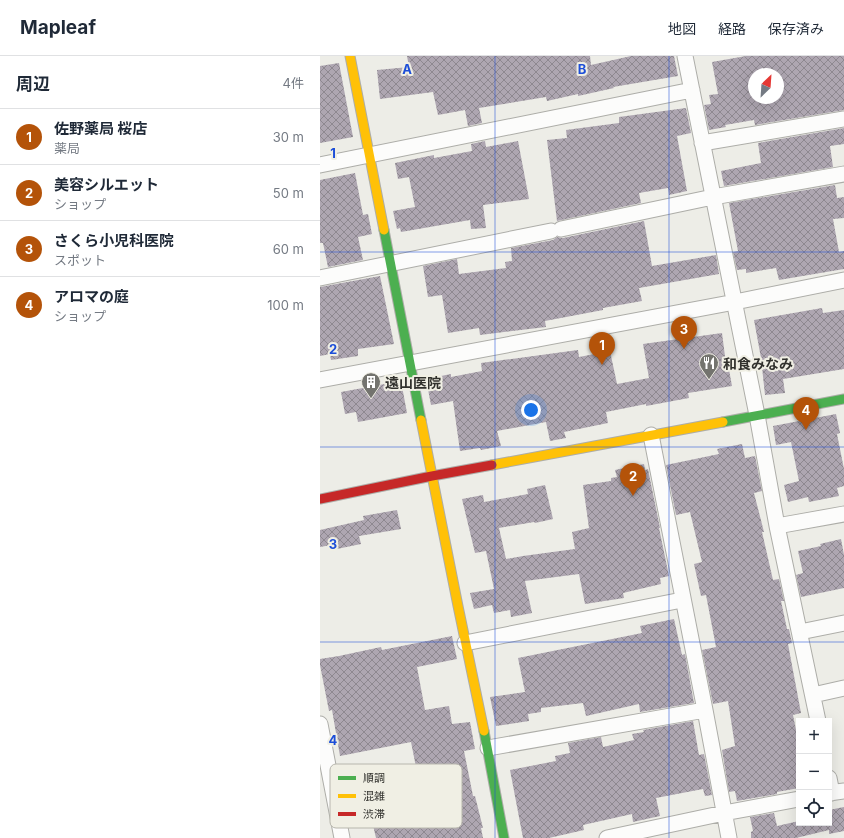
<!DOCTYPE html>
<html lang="ja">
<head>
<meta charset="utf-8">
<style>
  body { margin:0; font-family:Inter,"Noto Sans JP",sans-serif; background:#f2f2f3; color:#1f2937 }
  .controls { position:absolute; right:12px; bottom:12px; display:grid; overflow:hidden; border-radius:0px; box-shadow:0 4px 16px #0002 }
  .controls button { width:36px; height:36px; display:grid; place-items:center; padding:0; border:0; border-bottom:1px solid #e0e1e3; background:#fff; color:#1f2937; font:20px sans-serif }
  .compass { position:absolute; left:428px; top:12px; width:36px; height:36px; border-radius:50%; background:#fff; box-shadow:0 4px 16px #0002; rotate:25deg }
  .you { position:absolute; left:211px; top:354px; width:14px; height:14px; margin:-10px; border:3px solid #fff; border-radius:50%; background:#1a73e8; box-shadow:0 0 0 6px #1a73e833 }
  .badge { display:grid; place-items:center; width:26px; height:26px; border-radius:50%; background:#b45309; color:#fff; font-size:13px; font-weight:700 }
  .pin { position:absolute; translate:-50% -33px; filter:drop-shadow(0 1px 2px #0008) }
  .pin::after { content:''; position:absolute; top:21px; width:14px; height:12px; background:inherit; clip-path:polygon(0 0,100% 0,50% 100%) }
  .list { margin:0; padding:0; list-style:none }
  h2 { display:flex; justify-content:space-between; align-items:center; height:52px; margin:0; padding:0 16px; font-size:17px }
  h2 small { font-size:13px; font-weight:400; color:#747a83 }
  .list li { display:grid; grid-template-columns:26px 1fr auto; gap:12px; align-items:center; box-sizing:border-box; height:56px; padding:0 16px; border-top:1px solid #e0e1e3 }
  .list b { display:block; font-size:15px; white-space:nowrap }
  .list p { margin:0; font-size:13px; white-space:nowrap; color:#747a83 }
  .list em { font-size:13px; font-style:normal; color:#747a83 }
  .icon { flex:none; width:22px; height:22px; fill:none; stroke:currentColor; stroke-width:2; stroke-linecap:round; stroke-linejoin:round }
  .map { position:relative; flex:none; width:524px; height:782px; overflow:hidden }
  header { display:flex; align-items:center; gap:24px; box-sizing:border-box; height:56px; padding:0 20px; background:#fff; border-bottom:1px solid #e0e1e3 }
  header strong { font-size:19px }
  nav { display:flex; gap:22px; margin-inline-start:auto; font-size:14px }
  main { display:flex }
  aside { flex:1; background:#fff }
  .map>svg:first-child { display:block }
</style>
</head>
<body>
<header>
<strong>Mapleaf</strong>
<nav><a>地図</a><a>経路</a><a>保存済み</a></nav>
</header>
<main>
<aside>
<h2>周辺<small>4件</small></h2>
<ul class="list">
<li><span class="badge">1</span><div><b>佐野薬局 桜店</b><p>薬局</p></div><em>30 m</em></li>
<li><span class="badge">2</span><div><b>美容シルエット</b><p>ショップ</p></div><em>50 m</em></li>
<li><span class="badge">3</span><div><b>さくら小児科医院</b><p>スポット</p></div><em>60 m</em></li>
<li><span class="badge">4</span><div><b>アロマの庭</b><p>ショップ</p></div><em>100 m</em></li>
</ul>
</aside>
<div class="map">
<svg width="524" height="782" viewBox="0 0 524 782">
  <defs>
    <pattern id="building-cross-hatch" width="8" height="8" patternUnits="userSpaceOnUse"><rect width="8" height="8" fill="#aea6b1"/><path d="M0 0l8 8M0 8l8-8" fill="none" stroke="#8e8890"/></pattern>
  </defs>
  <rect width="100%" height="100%" fill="#edede7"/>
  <path fill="url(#building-cross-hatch)" fill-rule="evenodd" d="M87,0H270L271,9L311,0H354L358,20L293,31L294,32L258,40V38L227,45L226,41L159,52L162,67L148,70L145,54L118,59L113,36L60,43L57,14L89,11Z
    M426,0H524V54L435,69L434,64L405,69L406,71L389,74L384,49L391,48L389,39L398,38L392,6ZM434,18H458V42H434Z
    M19,7L33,81L0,87V10Z
    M366,52L371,77L357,80L367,135L349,139L348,132L319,137L321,147L237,165L227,84L247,82L246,74L299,67V61Z
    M524,72V88L510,90L513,111L404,130L401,115L441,107L438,87Z
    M165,85L166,91L198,85L209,143L163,149L166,172L151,173L150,164L81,176L80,172L77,173L73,155L95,151L89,121L78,123L75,107L114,99V102L152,95L151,88Z
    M35,117L43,159L48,158L52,178L38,181L43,204L8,211L3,187H0V124Z
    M515,129L517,142L524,141V162L513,163L519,196L524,195V213L459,224L456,212L426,217V213L417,214L413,196L418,195L409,147Z
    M324,165L332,210L396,199L399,218L319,232L322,245L283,252V254L225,265L226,271L160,279L159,272L128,277L122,239L108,241L103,210L137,203L139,218L186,212L185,206L192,205L191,192L233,184L237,181L243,182Z
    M60,220L74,288L38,293V300L11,304L10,298L0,300V231Z
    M502,252L503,257L524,254V313L463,323L465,337L445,339L441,302L434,264Z
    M402,277L406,308H408L412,330L368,337L369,342L326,350V348L286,356L288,367L244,376L246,382L230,385L226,366L177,375L181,390L161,394L160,392L140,395L133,345L111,349L106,323L131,318V321L162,315L161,307L258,294L259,301L290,295L297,328L329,322L323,288Z
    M81,325L87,357L38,366L36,356L25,358L21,336Z
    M516,358L520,377L517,378L524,413V430L517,432L519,440L489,446L488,441L468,446L464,429L479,425L471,386L456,389L453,370Z
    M422,388L425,402L435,400L442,435L434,437L444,476H442L453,524L459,523L464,545H461L467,573H469L472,587L468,588L481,657L473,659L479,689V732L457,736V738L417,745L415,735L409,736L402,694L415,690L408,645L393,648L382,594L396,591L386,539L381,540L374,508L382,506L370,456L356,459L346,409L399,398L397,393Z
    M324,408L325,414L328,413L340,472H339L349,520L340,522L341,528L303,537L304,542L265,548L259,518L205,525L212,557L191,561L190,554L174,557L172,549L154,553L150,537L174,533L166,495L155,497L142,443L163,439L164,446L208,438L207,433L225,429L233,463L215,467L214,466L179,472L186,503L203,500L255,493L252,476L269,472L263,429L291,425V422L297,421L295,414Z
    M77,454L81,473L39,480L41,488L12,494L11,489L0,491V474L44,464L43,460Z
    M521,483L524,499V532L481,541L476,519L483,517L478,495L501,490L500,488Z
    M354,563L362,599L365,598L374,647L320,656L319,648L266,660L263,647L221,652V656L208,658L209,665L176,670L170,641L205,636L198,602L322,577L320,570Z
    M132,580L137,603L97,611L105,654L129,650L132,668L150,666L155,693L144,695L153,740H155L163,772H161L163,782H56L52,765L55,764L48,731L98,721L91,686L20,700L12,654L9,655L0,609V603L19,600L61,591L62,594Z
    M373,665L379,699L384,698L392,739L385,740L383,733L336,742L340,760L313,766L312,758L263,769L264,774L229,782H203L190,714L236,705L235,700L250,697L248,687L281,681L283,691L314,684L312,678L324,676L323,674Z
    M524,751V775L509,778V774L476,782H431V776L433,775L430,761L454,757L457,770L479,765V767H509V754Z"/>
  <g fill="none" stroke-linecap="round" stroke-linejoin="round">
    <defs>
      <path id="street" d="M365,0L437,359L457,470L498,665
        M382,87L524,63
        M0,109L372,34
        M241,173L393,141L524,118
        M0,222L231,175
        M0,324L415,246L524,224
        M331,379L385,654L409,782
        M457,470L524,458
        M480,576L524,567
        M145,587L362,544
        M493,639L524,632
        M0,668L22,782
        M168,692L385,654
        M509,722L512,737
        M509,737L524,735
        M287,782L404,757L479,743"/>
      <path id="fast" d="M64,174L101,364
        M403,366L524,343
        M164,675L184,782"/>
      <path id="slow" d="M30,0L64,174
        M101,364L138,550L164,675
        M172,409L403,366"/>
      <path id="jam" d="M0,443L112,420L172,409"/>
    </defs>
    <use href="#street" stroke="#adada8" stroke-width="17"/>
    <use href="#fast" stroke="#adada8" stroke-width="11"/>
    <use href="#slow" stroke="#adada8" stroke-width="11"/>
    <use href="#jam" stroke="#adada8" stroke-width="11"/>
    <use href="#street" stroke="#fcfcfb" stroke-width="15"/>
    <use href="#fast" stroke="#4caf50" stroke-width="9"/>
    <use href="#slow" stroke="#ffc107" stroke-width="9"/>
    <use href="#jam" stroke="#c62828" stroke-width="9"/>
  </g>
  <path fill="none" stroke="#1d4ed8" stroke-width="1" stroke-opacity="0.55" d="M175,0V782M349,0V782M0,196H524M0,391H524M0,586H524"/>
  <defs>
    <symbol id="restaurant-pin" viewBox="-11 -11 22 30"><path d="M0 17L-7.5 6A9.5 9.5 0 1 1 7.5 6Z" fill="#73736e" stroke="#f0efe4"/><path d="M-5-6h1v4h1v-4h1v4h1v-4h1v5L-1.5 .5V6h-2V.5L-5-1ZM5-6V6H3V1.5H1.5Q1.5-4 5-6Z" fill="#fff"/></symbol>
    <symbol id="building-pin" viewBox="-11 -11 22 30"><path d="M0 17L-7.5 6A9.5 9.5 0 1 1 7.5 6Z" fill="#73736e" stroke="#f0efe4"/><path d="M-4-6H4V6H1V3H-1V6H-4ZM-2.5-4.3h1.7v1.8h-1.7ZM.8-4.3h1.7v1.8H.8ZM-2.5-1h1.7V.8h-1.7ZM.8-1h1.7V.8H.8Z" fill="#fff"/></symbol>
  </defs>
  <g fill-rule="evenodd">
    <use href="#restaurant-pin" x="378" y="296" width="22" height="30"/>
    <use href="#building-pin" x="40" y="315" width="22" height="30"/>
  </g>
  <g text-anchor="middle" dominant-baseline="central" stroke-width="4" stroke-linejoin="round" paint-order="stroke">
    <g font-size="14" font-weight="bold" fill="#31312d" stroke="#f0efe4" text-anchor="start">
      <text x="403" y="307">和食みなみ</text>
      <text x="65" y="326">遠山医院</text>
    </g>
  </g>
  <rect x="10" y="708" width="132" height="64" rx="6" fill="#f0efe4" stroke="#b7b6ad" stroke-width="1"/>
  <rect x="18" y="720" width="18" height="4" fill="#4caf50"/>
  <rect x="18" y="738" width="18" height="4" fill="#ffc107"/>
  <rect x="18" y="756" width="18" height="4" fill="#c62828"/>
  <g font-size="11" fill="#31312d">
    <text x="43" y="726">順調</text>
    <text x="43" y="744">混雑</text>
    <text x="43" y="762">渋滞</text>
  </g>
  <g font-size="13" text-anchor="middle" font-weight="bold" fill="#1d4ed8" stroke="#f0efe4" stroke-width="4" stroke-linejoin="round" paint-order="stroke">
    <text x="87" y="18">A</text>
    <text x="262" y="18">B</text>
    <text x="13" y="102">1</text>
    <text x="13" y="298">2</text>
    <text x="13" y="493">3</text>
    <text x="13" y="689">4</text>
  </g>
</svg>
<div class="controls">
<button>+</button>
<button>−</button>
<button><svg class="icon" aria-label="locate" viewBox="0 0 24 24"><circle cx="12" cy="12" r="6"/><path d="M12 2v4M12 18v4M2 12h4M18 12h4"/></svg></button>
</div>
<svg class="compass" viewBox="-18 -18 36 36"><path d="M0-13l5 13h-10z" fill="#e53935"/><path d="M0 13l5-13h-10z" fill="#747a83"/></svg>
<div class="you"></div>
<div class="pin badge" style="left:282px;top:309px">1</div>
<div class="pin badge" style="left:313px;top:440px">2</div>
<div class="pin badge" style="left:364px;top:293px">3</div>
<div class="pin badge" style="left:486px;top:374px">4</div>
</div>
</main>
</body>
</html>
